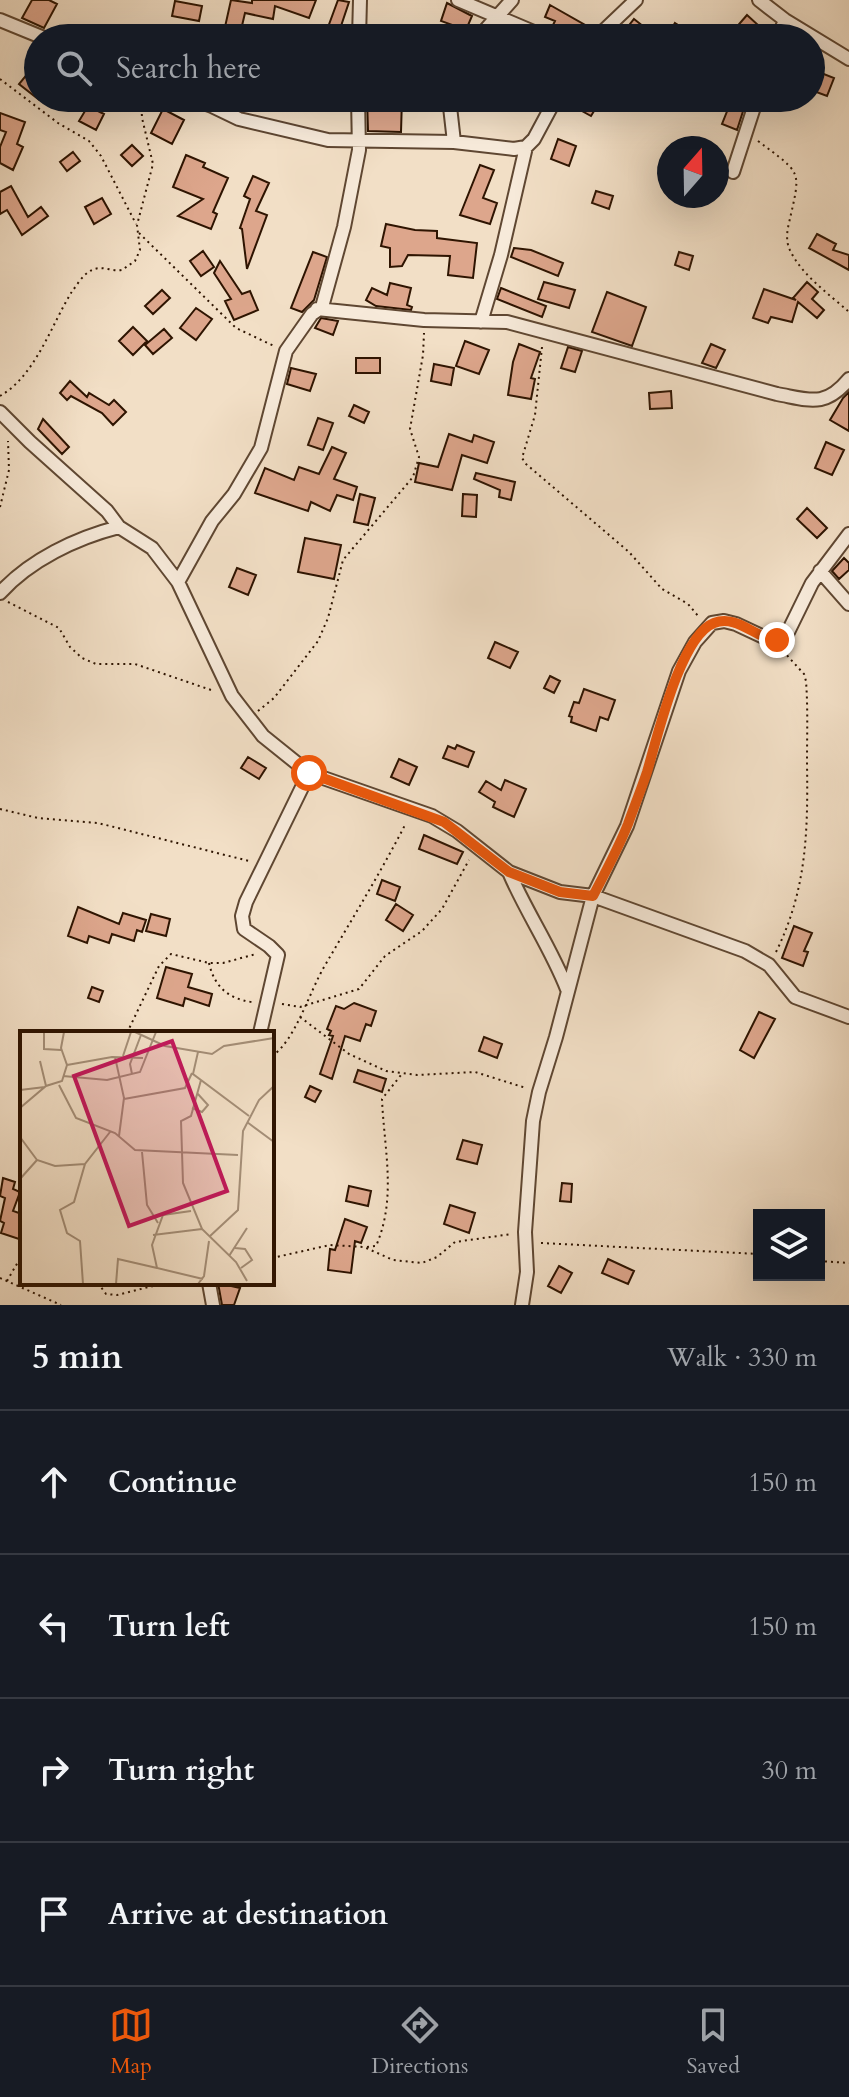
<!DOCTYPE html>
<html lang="en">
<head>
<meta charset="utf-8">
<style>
  body { margin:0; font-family:Cardo,serif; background:#242831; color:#f1f3f6 }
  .controls { position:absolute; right:24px; bottom:24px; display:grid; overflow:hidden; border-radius:0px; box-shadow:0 8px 32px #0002 }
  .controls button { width:72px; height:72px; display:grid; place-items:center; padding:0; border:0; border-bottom:2px solid #363941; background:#171b24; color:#f1f3f6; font:40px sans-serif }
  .compass { position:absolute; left:657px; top:136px; width:72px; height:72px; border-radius:50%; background:#171b24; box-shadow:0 8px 32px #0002; rotate:20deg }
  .stop { position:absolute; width:24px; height:24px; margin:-18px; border:6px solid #ea580c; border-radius:50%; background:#fff }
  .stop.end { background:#ea580c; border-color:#fff; box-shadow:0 2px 8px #0008 }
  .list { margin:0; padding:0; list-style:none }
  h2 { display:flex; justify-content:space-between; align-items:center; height:104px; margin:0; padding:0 32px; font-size:34px }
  h2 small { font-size:26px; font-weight:400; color:#9ea1a6 }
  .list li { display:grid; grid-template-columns:52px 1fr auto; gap:24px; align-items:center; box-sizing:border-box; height:144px; padding:0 32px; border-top:2px solid #363941 }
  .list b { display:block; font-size:30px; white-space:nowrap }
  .list em { font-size:26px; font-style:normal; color:#9ea1a6 }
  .icon { flex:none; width:44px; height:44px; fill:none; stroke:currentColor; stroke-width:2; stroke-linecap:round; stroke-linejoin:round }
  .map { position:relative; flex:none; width:849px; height:1305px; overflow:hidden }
  .search { position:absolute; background:#171b24; box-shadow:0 8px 32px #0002; left:24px; right:24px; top:24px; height:88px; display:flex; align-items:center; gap:20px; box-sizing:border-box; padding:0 28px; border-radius:44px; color:#9ea1a6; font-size:30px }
  .sheet { height:680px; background:#171b24 }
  nav { display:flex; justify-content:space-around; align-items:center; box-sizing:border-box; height:112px; border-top:2px solid #363941; background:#171b24; font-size:22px; color:#9ea1a6 }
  nav a { display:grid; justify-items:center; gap:4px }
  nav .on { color:#ea580c }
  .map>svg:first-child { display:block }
</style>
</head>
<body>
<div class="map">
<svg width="849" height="1305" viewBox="0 0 849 1305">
  <rect width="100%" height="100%" fill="#f2dfc6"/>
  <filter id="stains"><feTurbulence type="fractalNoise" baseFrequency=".0025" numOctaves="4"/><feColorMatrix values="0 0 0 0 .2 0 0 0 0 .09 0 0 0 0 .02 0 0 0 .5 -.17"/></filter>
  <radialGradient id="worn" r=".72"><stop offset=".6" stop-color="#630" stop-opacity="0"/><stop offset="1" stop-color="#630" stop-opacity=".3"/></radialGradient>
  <path fill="#dda68c" stroke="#2e1401" stroke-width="2" d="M32,0H49L57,4L44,28L22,18Z
    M231,0L252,3V0H316L309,18L275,6L273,19L245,13L241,30L254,33L253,38H219L222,26L225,27Z
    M338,0L349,2L337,38H324Z
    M175,1L202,6L199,21L172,16Z
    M447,3L472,16L466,30L441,21Z
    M550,5L585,25L578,38H566L551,29L555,21L545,17Z
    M747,15L758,25L746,38H727Z
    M634,19L658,38H619Z
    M675,23L699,38H677L669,33Z
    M38,61V99L19,84Z
    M811,69L834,78L827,96L811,90Z
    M367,98H402L401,132L368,131Z
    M565,98H602L591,116L564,101Z
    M732,99L745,105L737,130L722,124Z
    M88,106L104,114L96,130L79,121Z
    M163,109L184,120L172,144L151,133Z
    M0,113L25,122L17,144L23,147L13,170L0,163V147L6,132L0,130Z
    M558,139L576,146L569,166L551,159Z
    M132,145L143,156L132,166L121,155Z
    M73,152L80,161L67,171L60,162Z
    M186,155L205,163L203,167L228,178L213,212L217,214L211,229L178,216L203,199L173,187Z
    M480,165L494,170L483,198L497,203L490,224L460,215Z
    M253,176L269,183L256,211L267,215L247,269L242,229L240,228L250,199L244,196Z
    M11,186L28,217L41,207L48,216L22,235L7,210L0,214V192Z
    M596,191L613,196L609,209L592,203Z
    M102,198L111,214L94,224L85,207Z
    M386,224L415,230L437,231V238L477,243L473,278L448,275L450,256L408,255L402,266L390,267V248L381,246Z
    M817,234L836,244L833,250L849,255V270L809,248Z
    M514,248L531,250L563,263L558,276L511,257Z
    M203,251L214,267L201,276L190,261Z
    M313,252L327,257L314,300L302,312L291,308Z
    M679,252L693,256L689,270L675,265Z
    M220,261L242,294L250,291L258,310L234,320L225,301L231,299L214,273Z
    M544,282L575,290L569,308L538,299Z
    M807,282L818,292L812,299L824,310L817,318L798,302L792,322L771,317L768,323L753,318L764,289L796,300L793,298Z
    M390,283L411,288L407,305L412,307L411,310L376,306L366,300L372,288L387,295Z
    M501,288L546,306L542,317L497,299Z
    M162,290L170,298L153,314L145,306Z
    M607,292L646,307L632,346L592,332Z
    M196,308L212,319L196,340L180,328Z
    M321,318L338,321L333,335L315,328Z
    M133,327L147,341L133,355L119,341Z
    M164,329L172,338L153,354L145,345Z
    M465,341L489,350L479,374L456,366Z
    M519,344L540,352L531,378L535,379L531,399L508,395L513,362Z
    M711,344L725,350L716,368L702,363Z
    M568,347L582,351L575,372L561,368Z
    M356,358H380V373H356Z
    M434,364L454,368L451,385L431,381Z
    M291,368L316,374L310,391L287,384Z
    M70,381L87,397L89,393L109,405L114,400L126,412L113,425L102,413L71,396L67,400L60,393Z
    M671,391L672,408L650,409L649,393Z
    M849,392V431L830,420L843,398Z
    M354,405L369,412L364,423L349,416Z
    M318,418L333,423L323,450L308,445Z
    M43,419L69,447L62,454L38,429Z
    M449,434L472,442L474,435L494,442L487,463L462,455L452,490L415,482L419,463L438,467Z
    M826,442L844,450L832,475L815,468Z
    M332,447L346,453L334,479L357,487L353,500L337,495L330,511L311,502L308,511L255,493L265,468L294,480L299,467L319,474Z
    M476,473L515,482L511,500L499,497L500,490L474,479Z
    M360,494L375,498L368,525L354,522Z
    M463,494L477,495L476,517L462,516Z
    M807,508L827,528L817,538L797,519Z
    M305,538L341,545L334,579L298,572Z
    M844,558L849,563V570L839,579L832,571Z
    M237,568L256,575L248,595L229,587Z
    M495,642L518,652L510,668L488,658Z
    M550,676L560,681L554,693L544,688Z
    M584,689L615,700L608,720L600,717L596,731L571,722L572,717L569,716L574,702L579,703Z
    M457,745L474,752L468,767L443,758L448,746L455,749Z
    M248,757L266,768L259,779L241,768Z
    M399,759L417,767L409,785L391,777Z
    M505,780L526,789L514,817L493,807L495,802L479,792L486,781L501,790Z
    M424,835L463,852L457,864L419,849Z
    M382,880L400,887L395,901L377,894Z
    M396,904L413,915L403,931L386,920Z
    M78,907L119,924L123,913L146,920L142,932L137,930L134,941L112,934L109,943L89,936L87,943L68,936Z
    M151,914L170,919L166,936L146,931Z
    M794,926L812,933L804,951L808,952L803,966L782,958Z
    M166,967L192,974L188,987L212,994L209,1006L185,998L183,1006L157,998Z
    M92,987L103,991L99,1002L88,998Z
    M354,1003L376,1011L371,1026L366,1024L360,1041L345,1036L332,1079L320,1074L333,1036L329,1035L331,1031L327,1029L336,1006L344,1009Z
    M759,1012L775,1019L754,1058L740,1050Z
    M484,1037L502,1044L497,1058L479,1051Z
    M358,1070L386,1079L382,1092L354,1082Z
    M310,1086L321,1091L315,1102L305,1097Z
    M463,1140L482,1145L477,1164L457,1159Z
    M3,1178L15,1182L13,1189L20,1192L13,1211L22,1214V1230L19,1239L1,1233L4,1223L0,1221L5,1198L0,1196Z
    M562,1183L572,1184L571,1202L560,1201Z
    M349,1186L371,1191L368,1206L346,1201Z
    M450,1205L475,1213L469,1233L444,1224Z
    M345,1219L367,1227L361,1243L355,1241L351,1273L328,1270L330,1249L335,1250Z
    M608,1259L634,1271L628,1284L602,1273Z
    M559,1266L572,1273L561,1293L548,1286Z
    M218,1283L240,1288L234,1305H222Z"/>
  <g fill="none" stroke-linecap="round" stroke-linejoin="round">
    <defs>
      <path id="street" d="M458,0L548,38
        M759,0L785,20L849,59
        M0,20L44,38
        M359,38L360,0
        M478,38L512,0
        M596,38L636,0
        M778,38L785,20
        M189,98L212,106L239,119L328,140L454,142L514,149L526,147L534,139L556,98
        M449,98L454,142
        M733,172L757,98
        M317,309L424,320L507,322L777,394C810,400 825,408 849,379
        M481,322L501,255L526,147
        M0,412L30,442L107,511L119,527L152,548L178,582L232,696L263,736L309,773L432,816L457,831L509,872L560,892L593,896L745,951L769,965L795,997L849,1017
        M820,571L849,604
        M178,582L212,521L234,494L261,448L286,351L312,314L322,307L344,227L359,150L358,98
        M0,593C30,560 76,538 119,527
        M509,872C526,912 551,948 567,989
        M260,1033L278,955L269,946L244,929L242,916L246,902L309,773
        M209,1283L213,1305
        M522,1305L527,1272L525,1232L533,1121L539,1092L556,1037L593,896L627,826L679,671L695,642L712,623L724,621L736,624L770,640H777L787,634L812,583L849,534"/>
    </defs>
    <use href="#street" stroke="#5f4732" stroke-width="16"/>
    <path stroke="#2e1401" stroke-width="2" stroke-dasharray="2 4" stroke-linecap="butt" d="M0,79L58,123L89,141L101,156L136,224
      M758,141C803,175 801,169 789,223C787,231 786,240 789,248C800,274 829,294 849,312
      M139,233L236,328L274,346
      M542,347L535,415L522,458L526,464L629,552L662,589L688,604L699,617
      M0,396C35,376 51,326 71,293C77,285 83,274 92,270C102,265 112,272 122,270L135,261L140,250L137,225L153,164L142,118L141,98
      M0,507L9,470L8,441
      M8,602L59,628L70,647L82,658L96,664H135L214,691
      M258,711L274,698L318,641L328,618L343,560L413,477L419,457L410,429L423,355L424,333
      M0,809L38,818L98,823L249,861
      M776,952C807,889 808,831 807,762C807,735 808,708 806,681L804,674L783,651
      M209,963C214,986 228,999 252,1002
      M282,1004L300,1007L359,989L385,956L422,931L442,909L469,860
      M300,1017L349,1054L386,1071L417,1075L475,1072L526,1088
      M127,1033L159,966L171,954L209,963H223L256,954
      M272,1056C295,1041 309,993 324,967C352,919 381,872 406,823
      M541,1243L759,1254
      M367,1247L376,1246C397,1198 384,1149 382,1099L401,1075
      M272,1258L330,1245L364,1247L393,1260L422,1263L437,1257L455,1242L512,1234
      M819,1261L849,1263
      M0,1278L61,1305
      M7,1281L22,1255
      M98,1283L106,1294L117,1295L165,1283"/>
    <use href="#street" stroke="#f7eada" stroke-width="12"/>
  </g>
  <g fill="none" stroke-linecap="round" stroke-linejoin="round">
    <path stroke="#ea580c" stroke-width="10" d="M309,773L444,822L509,872L560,892L593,896C605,873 618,849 628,824C634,807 641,790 647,772C657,739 680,636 714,623C737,614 756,639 777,640"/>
  </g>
  <g transform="translate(20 1031)">
    <rect width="254" height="254" fill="#f2dfc6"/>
    <path fill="none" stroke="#a48e77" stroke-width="2" d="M24,1V18L41,19M115,1L145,15L192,23L204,15L254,7M178,21L173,43L229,85M103,25L111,1M95,26L104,67L99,105M20,30L26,55M47,34L92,26L123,27M112,43L110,33L121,4M43,45L87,49L120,41L136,1M181,49L171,85L161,90L163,152L182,198L216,231L227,250M39,54L56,87L95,102L115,119L218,124M0,59L25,56M104,68L165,57L172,42M172,77L182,81L188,74L177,62M227,91L254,111M0,92V77L26,55L42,50L47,34L41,17L44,1M0,106L17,129L35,135L65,133M122,121L127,174L138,192M0,148L17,129M171,180L143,184L132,214L137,237L183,248M133,204L182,198M189,206L218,179L223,100L239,69L254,55M215,217L225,218L232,229L221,237M209,225L227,197M63,253L60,210L47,202L40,179L54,171L65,133L90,101M96,253L98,228L137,237M178,253L184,245L189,210"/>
    <path fill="#c2185b" fill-opacity="0.15" stroke="#c2185b" stroke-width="4" d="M152,10L207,160L109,195L54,45Z"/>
    <rect width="254" height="254" fill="none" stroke="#2e1401" stroke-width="4"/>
  </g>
  <rect width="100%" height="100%" filter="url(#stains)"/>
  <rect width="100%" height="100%" fill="url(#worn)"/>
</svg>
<div class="controls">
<button><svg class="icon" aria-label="layers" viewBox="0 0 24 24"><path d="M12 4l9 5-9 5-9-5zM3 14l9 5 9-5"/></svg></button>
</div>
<svg class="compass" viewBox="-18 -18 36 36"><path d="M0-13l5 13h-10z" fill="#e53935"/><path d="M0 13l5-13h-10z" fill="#9ea1a6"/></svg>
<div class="stop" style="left:309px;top:773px"></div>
<div class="stop end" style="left:777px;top:640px"></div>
<div class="search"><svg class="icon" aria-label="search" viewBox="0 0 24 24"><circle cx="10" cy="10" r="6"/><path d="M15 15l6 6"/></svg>Search here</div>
</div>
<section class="sheet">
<h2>5 min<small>Walk · 330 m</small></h2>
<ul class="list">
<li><svg class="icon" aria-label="ahead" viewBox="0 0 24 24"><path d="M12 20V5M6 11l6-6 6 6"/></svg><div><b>Continue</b></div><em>150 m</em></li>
<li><svg class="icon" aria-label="left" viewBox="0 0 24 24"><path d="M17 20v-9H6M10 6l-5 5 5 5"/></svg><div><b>Turn left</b></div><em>150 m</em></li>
<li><svg class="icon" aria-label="right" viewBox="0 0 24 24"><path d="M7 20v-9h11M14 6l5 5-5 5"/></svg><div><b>Turn right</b></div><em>30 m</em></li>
<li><svg class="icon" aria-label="arrive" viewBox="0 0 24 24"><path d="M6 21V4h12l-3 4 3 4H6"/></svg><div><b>Arrive at destination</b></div></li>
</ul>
</section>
<nav>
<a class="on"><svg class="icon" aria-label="map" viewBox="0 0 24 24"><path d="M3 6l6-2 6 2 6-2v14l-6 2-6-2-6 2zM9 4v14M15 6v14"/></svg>Map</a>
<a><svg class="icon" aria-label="directions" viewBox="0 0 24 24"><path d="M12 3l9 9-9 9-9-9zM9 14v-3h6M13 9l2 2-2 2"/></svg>Directions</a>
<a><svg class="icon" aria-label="saved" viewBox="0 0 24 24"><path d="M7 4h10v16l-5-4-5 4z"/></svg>Saved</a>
</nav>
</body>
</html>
